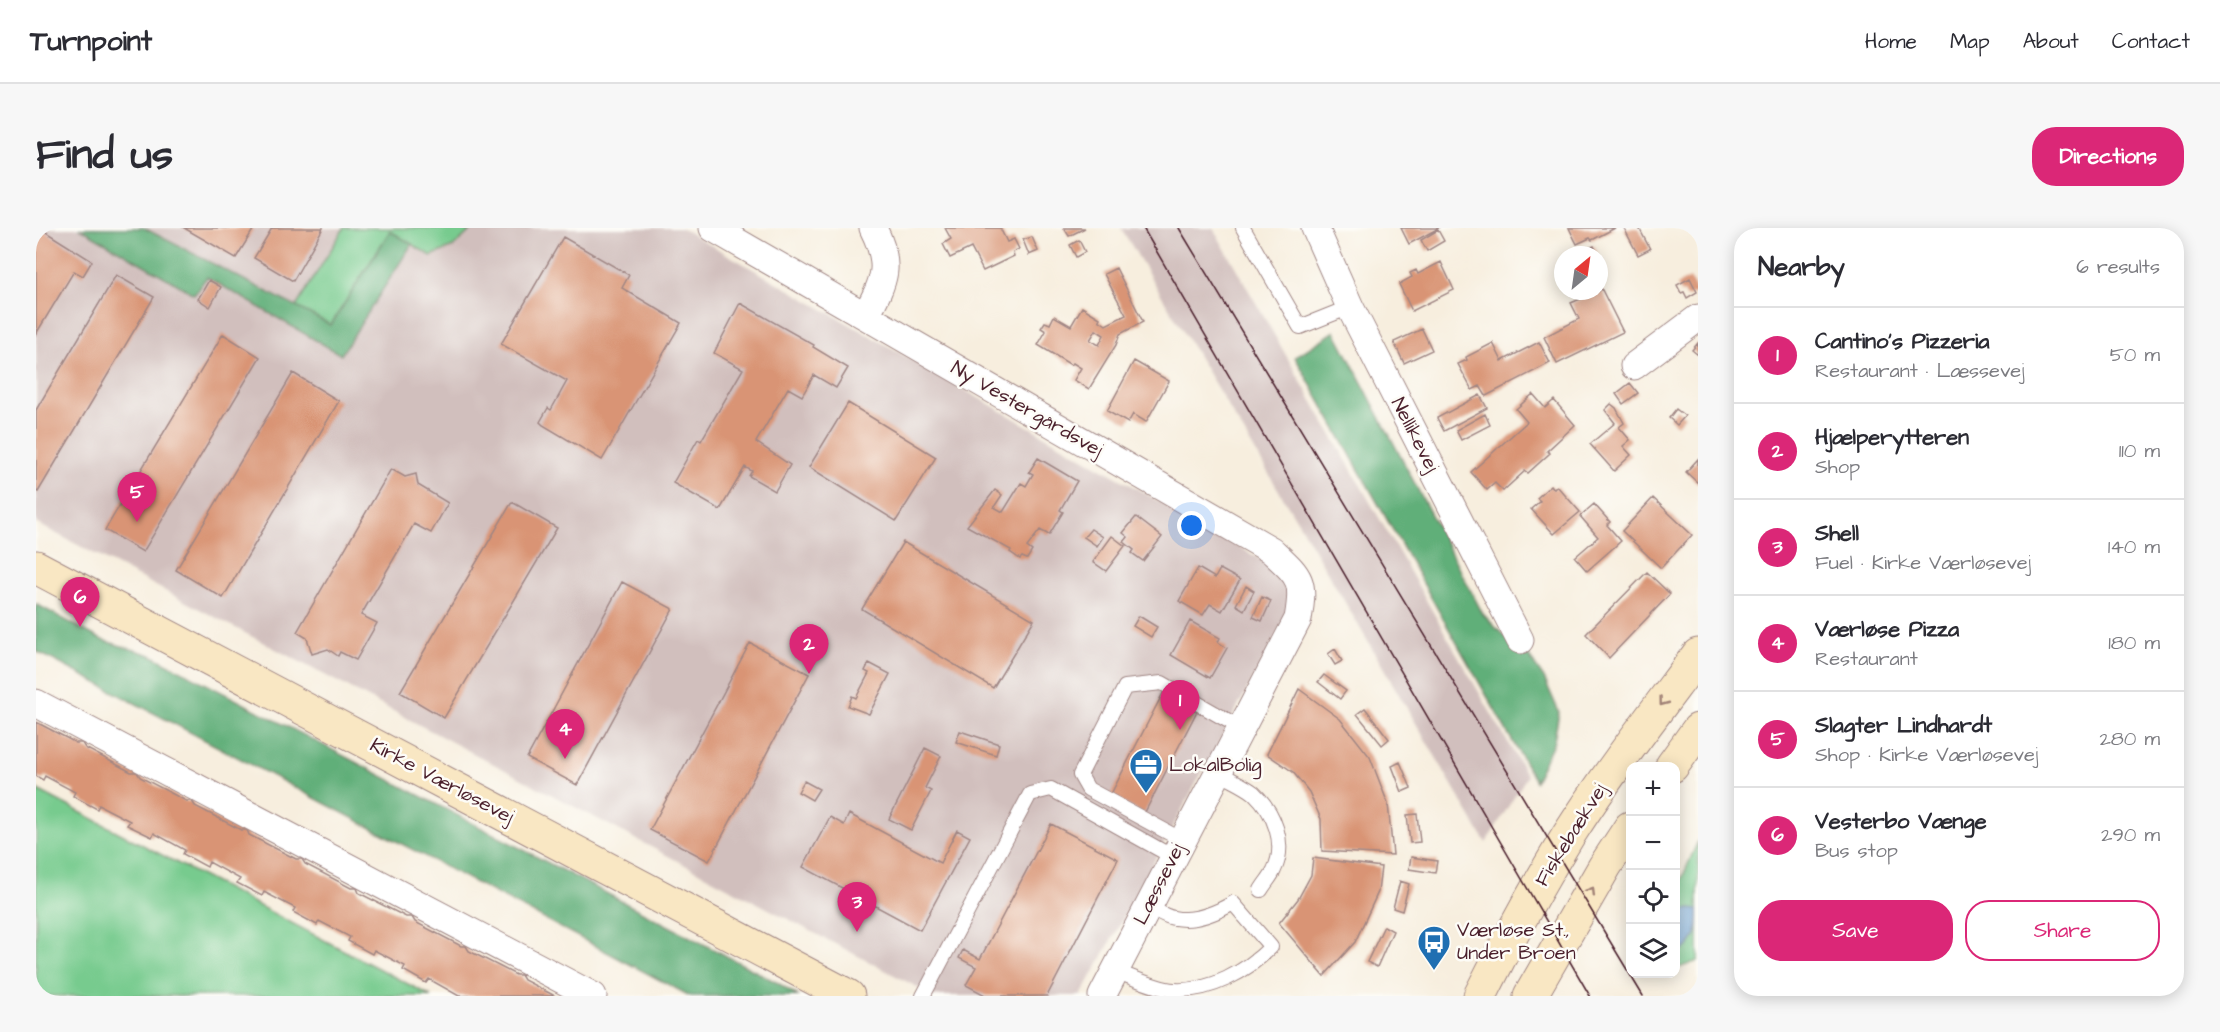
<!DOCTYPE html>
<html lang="en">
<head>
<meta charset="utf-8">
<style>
  body { margin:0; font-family:"Architects Daughter",sans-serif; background:#f7f7f7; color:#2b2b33 }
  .controls { position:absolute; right:18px; bottom:18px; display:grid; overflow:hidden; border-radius:12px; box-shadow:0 3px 15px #0003 }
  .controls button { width:54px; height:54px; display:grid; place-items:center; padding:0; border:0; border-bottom:2px solid #e1e1e2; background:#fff; color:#2b2b33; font:30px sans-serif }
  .compass { position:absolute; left:1518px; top:18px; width:54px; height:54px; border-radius:50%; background:#fff; box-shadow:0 3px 15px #0003; rotate:29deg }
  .you { position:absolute; left:1156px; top:298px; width:21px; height:21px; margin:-15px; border:4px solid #fff; border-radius:50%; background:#1a73e8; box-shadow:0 0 0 9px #1a73e833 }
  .badge { display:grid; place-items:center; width:39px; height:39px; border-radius:50%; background:#db2777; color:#fff; font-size:20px; font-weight:700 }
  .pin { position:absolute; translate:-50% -50px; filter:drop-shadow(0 2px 3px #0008) }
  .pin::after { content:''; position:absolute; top:32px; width:21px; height:18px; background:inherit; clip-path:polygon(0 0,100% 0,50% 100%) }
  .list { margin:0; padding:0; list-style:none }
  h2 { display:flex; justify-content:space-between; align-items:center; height:78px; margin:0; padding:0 24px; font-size:26px }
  h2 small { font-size:20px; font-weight:400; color:#7c7c81 }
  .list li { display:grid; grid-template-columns:39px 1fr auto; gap:18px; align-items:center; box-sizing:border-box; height:96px; padding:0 24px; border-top:2px solid #e1e1e2 }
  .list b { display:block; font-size:22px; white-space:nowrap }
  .list p { margin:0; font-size:20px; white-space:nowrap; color:#7c7c81 }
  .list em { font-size:20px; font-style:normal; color:#7c7c81 }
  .actions { display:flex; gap:12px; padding:18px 24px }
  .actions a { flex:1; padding:14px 0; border:2px solid #db2777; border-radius:24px; text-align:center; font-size:21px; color:#db2777 }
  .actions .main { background:#db2777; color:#fff }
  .icon { flex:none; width:33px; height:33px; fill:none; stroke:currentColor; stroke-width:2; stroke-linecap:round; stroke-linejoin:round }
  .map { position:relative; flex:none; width:1662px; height:768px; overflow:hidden; border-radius:24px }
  header { display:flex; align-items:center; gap:36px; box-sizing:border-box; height:84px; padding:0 30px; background:#fff; border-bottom:2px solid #e1e1e2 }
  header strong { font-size:28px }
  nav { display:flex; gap:33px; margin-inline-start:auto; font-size:21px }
  .intro { display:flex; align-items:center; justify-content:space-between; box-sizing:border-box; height:144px; padding:0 36px }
  h1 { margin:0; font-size:42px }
  .button { padding:15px 27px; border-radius:24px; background:#db2777; color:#fff; font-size:21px; font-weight:700 }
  main { display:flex; gap:36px; padding:0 36px }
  aside { flex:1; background:#fff; border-radius:24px; box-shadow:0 3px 15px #0003 }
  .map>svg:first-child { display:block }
</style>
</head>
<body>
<header>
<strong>Turnpoint</strong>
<nav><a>Home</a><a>Map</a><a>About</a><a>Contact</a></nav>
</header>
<div class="intro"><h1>Find us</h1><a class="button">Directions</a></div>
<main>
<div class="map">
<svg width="1662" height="768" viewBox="0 0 1662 768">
  <rect width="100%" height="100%" fill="#fdfcf7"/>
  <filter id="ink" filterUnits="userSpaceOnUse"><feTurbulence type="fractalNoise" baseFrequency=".0167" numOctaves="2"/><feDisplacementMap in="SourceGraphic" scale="12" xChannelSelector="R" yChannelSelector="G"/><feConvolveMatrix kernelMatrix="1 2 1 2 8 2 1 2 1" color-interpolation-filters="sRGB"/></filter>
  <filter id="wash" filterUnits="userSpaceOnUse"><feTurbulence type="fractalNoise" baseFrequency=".008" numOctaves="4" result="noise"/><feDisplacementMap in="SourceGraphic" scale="24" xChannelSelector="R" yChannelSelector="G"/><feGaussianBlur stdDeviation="1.35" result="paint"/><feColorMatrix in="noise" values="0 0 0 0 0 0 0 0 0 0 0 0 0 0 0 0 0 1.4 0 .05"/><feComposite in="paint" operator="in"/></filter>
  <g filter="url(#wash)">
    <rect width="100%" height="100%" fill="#f7eede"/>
    <path fill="#d1bfbd" d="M0,0H645L1231,335L1255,357L1252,386L1045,768H898L0,295Z
      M1085,0H1177L1491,548L1450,615L1269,306Z"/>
    <path fill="#77cb8e" stroke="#60755c" stroke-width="1.5" d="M308,0H437L417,19L395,28L354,3L295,97L260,79Z
      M0,561L395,768H0Z
      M1662,613V733L1640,741V664Z"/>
    <path fill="#61af79" stroke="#566752" stroke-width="1.5" d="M44,0H108L295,97L354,3L376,16L305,127L171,49L158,66Z
      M1299,103L1447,386L1468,408L1488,421L1508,450L1523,484L1518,513L1499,553L1259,129Z
      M0,376L66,412L115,427L742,755L762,768H654L0,423Z"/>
    <path fill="#67a0d6" stroke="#586080" stroke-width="1.5" d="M1655,681L1662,682C1662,705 1661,715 1640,727V683Z"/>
    <g id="blocks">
      <path fill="#d99474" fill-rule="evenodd" d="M148,0H215L217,2L200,30Z
        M236,0H287L257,53L218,30Z
        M909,0H964L971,14L978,11L983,21L977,24L978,28L947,43L935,20L914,30L907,16L915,11Z
        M1028,0H1049L1033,8Z
        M1365,0H1403L1373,16Z
        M1533,0H1579L1556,12L1554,10L1541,16Z
        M1588,0H1603L1614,21L1602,27Z
        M5,1L56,33L47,48L38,43L0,106V11Z
        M1402,2L1408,13L1391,23L1385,12Z
        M527,9L593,47L586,60L645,95L566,232L507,197L504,194L512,180L515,182L531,153L465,116Z
        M996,9L1002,23L993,27L987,12Z
        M1043,12L1049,24L1040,29L1034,17Z
        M1558,18L1562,27H1554L1551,21Z
        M1405,34L1418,62L1376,83L1363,56L1376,49L1374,45L1380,42L1382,46Z
        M1080,40L1107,94L1084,106L1080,117L1053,161L1038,152L1045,140L1037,135L1035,137L1002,117L1010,103L1005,100L1009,94L1014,96L1018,88L1035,98L1046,79L1064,90L1063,92L1070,97L1090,87L1068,46ZM1060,102L1068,107L1063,117L1054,112Z
        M80,47L118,69L2,264L0,263V182Z
        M1654,50L1661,64L1651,70L1648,64L1645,65L1641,57Z
        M173,52L185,59L174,79L162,71Z
        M1565,60L1587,104L1521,136L1508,109L1543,91L1535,75L1563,63Z
        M704,75L778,117L777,119L812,140L800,160L778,147L766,168L752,160L720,214L754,237L739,263L713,248L716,243L709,239L684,282L637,255L662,211L665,213L707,141L678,125Z
        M1386,101L1396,122L1368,135L1358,114Z
        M187,106L224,129L107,324L69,302Z
        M1503,114L1514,135L1450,168L1444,158L1436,162L1422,136L1431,132L1430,129L1457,115L1466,133Z
        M1662,115V127L1656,122Z
        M1098,133L1133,153L1110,194L1097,186L1092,195L1071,183Z
        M257,145L303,173L187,370L140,342Z
        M1594,155L1602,165L1587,176L1580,166Z
        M1497,166L1509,180L1518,172L1539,197L1511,223L1514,225L1492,245L1489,243L1467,263L1459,255L1451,262L1435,244L1491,194L1480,181Z
        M1444,167L1451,180L1408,203L1401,190Z
        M812,175L900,229L860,293L773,239Z
        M1575,176L1580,180L1588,195L1583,199L1594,212L1587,218L1595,227L1578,243L1554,216L1579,195L1569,182Z
        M1640,181L1649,188L1641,197L1633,190Z
        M1449,186L1454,197L1425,212L1420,202Z
        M1002,230L1041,253L1024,282L1027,284L1013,307L1004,302L991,319L996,323L991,331L986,329L984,331L974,324L975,322L931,298L959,262L966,267L958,279L967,284L985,255L990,258L997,246L993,244Z
        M1662,231V255L1650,244Z
        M355,241L369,249L380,246L382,257L412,275L395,305L378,296L325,387L341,395L320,432L304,424L302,428L292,421L276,426L271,410L261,404Z
        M1515,257L1518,261L1521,258L1544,284L1518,306L1495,281L1504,273L1501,270Z
        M1617,270L1656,307L1625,340L1586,303Z
        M476,274L521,300L408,490L364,464Z
        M1558,276L1574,294L1571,297L1585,313L1551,343L1539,329L1562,309L1544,288Z
        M1100,289L1126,309L1107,333L1096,325L1098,322L1088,314L1092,309L1087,305Z
        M1055,301L1067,309L1061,318L1048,309Z
        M1076,308L1089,318L1070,343L1057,334Z
        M867,314L998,392L957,460L826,381Z
        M1162,340L1179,350L1184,341L1204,352L1186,383L1174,376L1167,387L1143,373Z
        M1611,344L1634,366L1573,430L1550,406Z
        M586,354L637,381L541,557L491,530Z
        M1210,358L1218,363L1208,382L1200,377Z
        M1226,369L1235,373L1226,393L1217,389Z
        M1103,388L1121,399L1115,409L1097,398Z
        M1154,393L1184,410L1182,414L1191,420L1174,450L1135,427Z
        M714,415L773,446L673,633L614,602Z
        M1299,421L1306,433L1299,437L1292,426Z
        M833,435L854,446L833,486L812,478L816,468L820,470L833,445L829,443Z
        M1288,447L1310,463L1304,471L1282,454Z
        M1263,461L1304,491L1334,529L1352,576L1357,627L1286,623L1285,591L1273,564L1257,544L1231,526Z
        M1127,465L1161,483L1108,586L1074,568Z
        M1329,480L1353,511L1346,517L1321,486Z
        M0,494L40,515H46L49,520L95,544H101L104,549L150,573H156L159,578L205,602H211L213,607L260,631H266L269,636L315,660H321L323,665L370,689H376L379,694L425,718H430L433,723L480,747H485L488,752L519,768H423L393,751L390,755L367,742L369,738L338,722L336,726L312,713L314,709L283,693L281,697L257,684L259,680L228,664L226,668L201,655L204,651L173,634L171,639L147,626L149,622L118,605L116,609L91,597L94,593L63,577L61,581L37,568L39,564L9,548L7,552L0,548Z
        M924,503L963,516L960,527L920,514Z
        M889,520L905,528L889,560L895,563L875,602L853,591Z
        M1364,534L1375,560L1366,564L1356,538Z
        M768,553L783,561L776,572L762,564Z
        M813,586L904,635L921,602L934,609L884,702L767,639L794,589L808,597Z
        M1381,586L1384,614L1374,615L1371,587Z
        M1015,596L1082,631L1011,768H951L930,757L940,739L923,730L927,722L944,731Z
        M1375,629L1401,633L1399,645L1373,641Z
        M1277,630L1345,639L1342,664L1319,714L1288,748L1243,695L1262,671L1275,647Z
        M1364,653L1373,656L1366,683L1357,680Z
        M1348,698L1357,703L1341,739L1331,734Z"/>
    </g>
  </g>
  <g filter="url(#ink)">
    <use href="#blocks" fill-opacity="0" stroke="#a08684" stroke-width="1.5"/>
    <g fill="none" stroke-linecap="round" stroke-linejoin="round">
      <defs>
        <path id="lane" d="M1207,0L1264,99L1314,79
          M1182,544C1193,551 1208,557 1218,565C1238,584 1251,616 1238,642C1235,649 1229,655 1225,662
          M1146,612L1052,561L1044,547L1089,459L1126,455L1205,500
          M1079,743C1096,749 1121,761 1138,762C1174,764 1210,744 1235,719L1197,675C1180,685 1158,694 1138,690C1129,689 1120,682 1112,678
          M887,768L994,566L1015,561L1137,629"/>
        <path id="street" d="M677,0L1235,322C1264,349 1269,351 1262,391L1066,768
          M1279,0L1314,79L1484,412
          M830,87C849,51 856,38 837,0
          M1598,138L1662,90
          M0,475L557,768"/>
        <path id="secondary" d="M0,339L812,768
          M1636,538L1662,502
          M1444,768C1471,714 1500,660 1532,608C1572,545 1618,486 1662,427
          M1494,768L1569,638L1594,600"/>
      </defs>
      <use href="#lane" stroke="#a08684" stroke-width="16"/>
      <use href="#street" stroke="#a08684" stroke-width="29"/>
      <use href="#secondary" stroke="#a08684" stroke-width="35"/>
      <use href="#lane" stroke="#fff" stroke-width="14"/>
      <use href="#street" stroke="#fff" stroke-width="27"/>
      <use href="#secondary" stroke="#f9e7c3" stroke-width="33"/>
      <path stroke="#4a1f2b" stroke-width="1.5" d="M1107,0L1554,768
        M1143,0L1607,768"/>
    </g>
    <defs><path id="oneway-chevron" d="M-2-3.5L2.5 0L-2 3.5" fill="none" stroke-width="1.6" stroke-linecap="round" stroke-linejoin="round" transform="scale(1.5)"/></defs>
    <g stroke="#a28377">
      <use href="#oneway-chevron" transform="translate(1627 474) rotate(127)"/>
      <use href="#oneway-chevron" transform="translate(1555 663) rotate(-59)"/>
    </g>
  </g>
  <defs>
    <symbol id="office-pin" viewBox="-11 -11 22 30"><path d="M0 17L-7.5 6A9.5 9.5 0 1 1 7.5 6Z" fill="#1f6fb2" stroke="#fdfcf7"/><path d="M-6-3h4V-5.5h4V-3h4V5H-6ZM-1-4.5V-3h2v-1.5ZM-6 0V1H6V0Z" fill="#fff"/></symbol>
    <symbol id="bus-pin" viewBox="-11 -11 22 30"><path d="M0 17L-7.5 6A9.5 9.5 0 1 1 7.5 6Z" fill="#1f6fb2" stroke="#fdfcf7"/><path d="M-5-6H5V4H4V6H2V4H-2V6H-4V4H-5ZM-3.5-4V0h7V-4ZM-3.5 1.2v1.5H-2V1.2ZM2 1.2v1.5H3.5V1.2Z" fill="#fff"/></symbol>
  </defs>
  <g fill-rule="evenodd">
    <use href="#office-pin" x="1091" y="518" width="38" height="52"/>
    <use href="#bus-pin" x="1379" y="695" width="38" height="52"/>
  </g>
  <g text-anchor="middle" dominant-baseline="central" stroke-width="5" stroke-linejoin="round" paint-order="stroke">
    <g font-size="20" fill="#4a1f2b" stroke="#fdfcf7">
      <text transform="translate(991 181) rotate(30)">Ny Vestergårdsvej</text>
      <text transform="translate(1379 207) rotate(63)">Nellikevej</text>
      <text transform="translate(406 553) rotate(28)">Kirke Værløsevej</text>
      <text transform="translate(1535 607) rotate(-58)">Fiskebækvej</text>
      <text transform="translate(1123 656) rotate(-63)">Læssevej</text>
    </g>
    <g font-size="20" fill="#4a1f2b" stroke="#fdfcf7" text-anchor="start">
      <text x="1133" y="537">LokalBolig</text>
      <text x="1421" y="702">Værløse St.,<tspan x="1421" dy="23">Under Broen</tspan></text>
    </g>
  </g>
</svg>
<div class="controls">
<button>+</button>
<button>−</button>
<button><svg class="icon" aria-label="locate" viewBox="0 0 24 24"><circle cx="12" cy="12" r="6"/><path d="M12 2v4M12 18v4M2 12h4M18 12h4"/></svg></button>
<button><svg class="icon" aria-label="layers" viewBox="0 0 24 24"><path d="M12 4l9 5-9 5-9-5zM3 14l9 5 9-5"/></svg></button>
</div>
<svg class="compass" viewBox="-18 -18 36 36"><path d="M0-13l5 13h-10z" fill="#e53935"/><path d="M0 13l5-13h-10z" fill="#7c7c81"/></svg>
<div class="you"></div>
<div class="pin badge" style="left:1144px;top:502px">1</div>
<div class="pin badge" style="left:773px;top:446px">2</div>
<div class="pin badge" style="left:821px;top:704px">3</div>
<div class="pin badge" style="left:529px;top:531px">4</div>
<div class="pin badge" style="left:101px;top:294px">5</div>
<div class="pin badge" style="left:44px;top:399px">6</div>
</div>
<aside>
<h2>Nearby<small>6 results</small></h2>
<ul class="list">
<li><span class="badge">1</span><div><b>Cantino's Pizzeria</b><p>Restaurant · Læssevej</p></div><em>50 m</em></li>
<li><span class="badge">2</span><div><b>Hjælperytteren</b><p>Shop</p></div><em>110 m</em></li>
<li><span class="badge">3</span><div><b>Shell</b><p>Fuel · Kirke Værløsevej</p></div><em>140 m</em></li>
<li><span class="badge">4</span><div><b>Værløse Pizza</b><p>Restaurant</p></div><em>180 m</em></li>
<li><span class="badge">5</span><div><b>Slagter Lindhardt</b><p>Shop · Kirke Værløsevej</p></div><em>280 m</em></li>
<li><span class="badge">6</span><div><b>Vesterbo Vænge</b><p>Bus stop</p></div><em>290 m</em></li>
</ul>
<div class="actions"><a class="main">Save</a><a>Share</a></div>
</aside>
</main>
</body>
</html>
